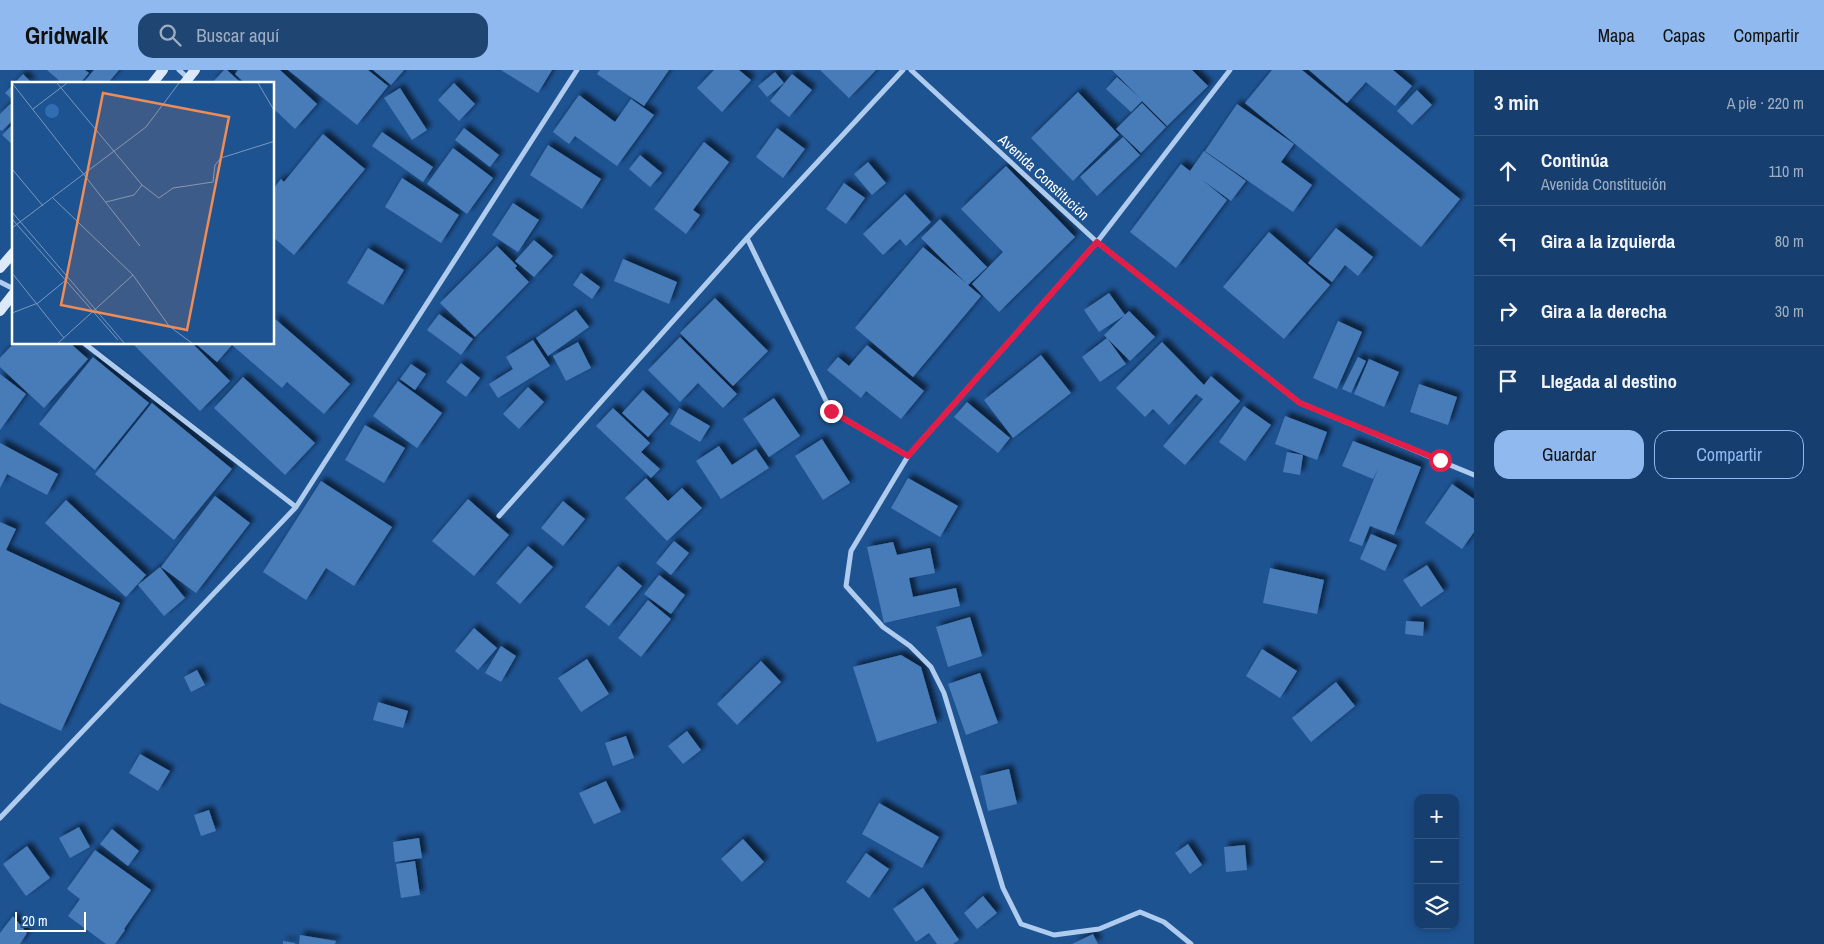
<!DOCTYPE html>
<html lang="es">
<head>
<meta charset="utf-8">
<style>
  body { margin:0; font-family:"Archivo Narrow",sans-serif; background:#1f4573; color:#f1f3f6 }
  .controls { position:absolute; right:15px; bottom:15px; display:grid; overflow:hidden; border-radius:10px; box-shadow:0 2px 8px #0003 }
  .controls button { width:45px; height:45px; display:grid; place-items:center; padding:0; border:0; border-bottom:1px solid #355781; background:#163e6e; color:#f1f3f6; font:25px sans-serif }
  .scale { position:absolute; left:15px; bottom:12px; width:71px; box-sizing:border-box; padding-left:5px; border:2px solid #fff; border-top:0; font-size:14px; line-height:18px; white-space:nowrap; color:#fff; -webkit-text-stroke:4px #1e5392; paint-order:stroke }
  .stop { position:absolute; width:15px; height:15px; margin:-11px; border:4px solid #e11d48; border-radius:50%; background:#fff }
  .stop.end { background:#e11d48; border-color:#fff; box-shadow:0 1px 5px #0008 }
  .list { margin:0; padding:0; list-style:none }
  h2 { display:flex; justify-content:space-between; align-items:center; height:65px; margin:0; padding:0 20px; font-size:21px }
  h2 small { font-size:16px; font-weight:400; color:#9eaec2 }
  .list li { display:grid; grid-template-columns:32px 1fr auto; gap:15px; align-items:center; box-sizing:border-box; height:70px; padding:0 20px; border-top:1px solid #355781 }
  .list b { display:block; font-size:19px; white-space:nowrap }
  .list p { margin:0; font-size:16px; white-space:nowrap; color:#9eaec2 }
  .list em { font-size:16px; font-style:normal; color:#9eaec2 }
  .actions { display:flex; gap:10px; padding:15px 20px }
  .actions a { flex:1; padding:11px 0; border:1px solid #90b9f0; border-radius:15px; text-align:center; font-size:18px; color:#90b9f0 }
  .actions .main { background:#90b9f0; color:#111 }
  .icon { flex:none; width:28px; height:28px; fill:none; stroke:currentColor; stroke-width:2; stroke-linecap:round; stroke-linejoin:round }
  .map { position:relative; flex:none; width:1474px; height:874px; overflow:hidden }
  header { display:flex; align-items:center; gap:30px; box-sizing:border-box; height:70px; padding:0 25px; background:#90b9f0; color:#111 }
  header strong { font-size:24px }
  nav { display:flex; gap:28px; margin-inline-start:auto; font-size:18px }
  .search { width:350px; height:45px; background:#1f4573; display:flex; align-items:center; gap:12px; box-sizing:border-box; padding:0 18px; border-radius:15px; color:#9eaec2; font-size:19px }
  main { display:flex }
  aside { flex:1; background:#163e6e }
  .map>svg:first-child { display:block }
</style>
</head>
<body>
<header>
<strong>Gridwalk</strong>
<div class="search"><svg class="icon" aria-label="search" viewBox="0 0 24 24"><circle cx="10" cy="10" r="6"/><path d="M15 15l6 6"/></svg>Buscar aquí</div>
<nav><a>Mapa</a><a>Capas</a><a>Compartir</a></nav>
</header>
<main>
<div class="map">
<svg width="1474" height="874" viewBox="0 0 1474 874">
  <defs>
    <filter id="shadow"><feDropShadow dx="4.5" dy="-4.5" stdDeviation="2.5" flood-color="#0009"/></filter>
  </defs>
  <rect width="100%" height="100%" fill="#1e5392"/>
  <path fill="#467cb9" filter="url(#shadow)" d="M47,0H85L89,3L79,14H63Z
    M94,0H119L107,14H82Z
    M224,0H227L242,14H211Z
    M238,0H280L317,34L295,59L274,39V14H246L235,4Z
    M288,0H368L388,16L357,55Z
    M373,0H404L391,15Z
    M501,0H552L538,23Z
    M600,0H669L644,36L597,4Z
    M714,0H739L751,10L722,42L697,18Z
    M820,0H876L849,28Z
    M1112,0H1192L1208,16L1167,56L1142,31L1131,42L1106,19L1117,7L1140,28Z
    M1272,0H1302L1460,129L1421,177L1245,33Z
    M1309,0H1393L1412,16L1395,36L1366,12L1347,33Z
    M775,2L784,13L767,27L758,16Z
    M23,4L33,14H14V31L5,23Z
    M792,4L812,20L789,47L770,31Z
    M454,13L475,34L459,51L438,30Z
    M400,18L427,60L412,70L384,28Z
    M1417,20L1432,35L1412,55L1397,41Z
    M1078,22L1119,65L1073,111L1031,68Z
    M579,25L615,52L631,29L654,45L617,96L575,66L569,74L553,62Z
    M1142,33L1166,57L1141,83L1116,59Z
    M10,34L14,37V49L2,61L0,60V44Z
    M1237,34L1294,74L1281,92L1312,115L1293,142L1205,81Z
    M14,53V76L2,65Z
    M464,58L499,85L490,97L455,70Z
    M777,58L805,79L783,108L756,87Z
    M382,62L433,97L423,112L372,76Z
    M323,64L365,99L294,185L274,168V118L281,109L284,112Z
    M1123,67L1140,85L1097,126L1080,107Z
    M704,72L729,92L693,140L700,145L686,164L654,139Z
    M548,75L601,109L582,139L530,105Z
    M453,78L493,108L467,144L427,114Z
    M1204,81L1246,111L1231,131L1201,109L1227,130L1176,198L1130,162L1181,94L1190,101Z
    M640,85L662,103L650,117L629,99Z
    M868,92L886,113L872,125L854,104Z
    M1006,96L1075,167L999,242L972,214L1003,182L961,139Z
    M402,108L459,145L441,173L385,137Z
    M844,113L865,128L846,154L826,139Z
    M905,124L931,152L906,176L900,169L883,185L863,164Z
    M513,133L539,150L518,182L492,165Z
    M940,149L987,197L968,215L981,226L913,307L855,258L923,177L966,213L921,168Z
    M1336,158L1373,187L1358,206L1345,195L1332,212L1308,193Z
    M1269,162L1330,215L1284,269L1223,217Z
    M534,170L553,186L534,207L515,191Z
    M497,176L517,196L515,198L529,212L475,267L440,233Z
    M368,178L404,200L383,235L347,213Z
    M623,189L677,212L669,234L614,211Z
    M581,203L600,217L592,229L573,215Z
    M1109,223L1125,245L1099,262L1084,240Z
    M715,228L768,281L733,316L680,263Z
    M576,240L589,257L548,286L536,268Z
    M1129,241L1155,267L1130,291L1107,268L1126,294L1100,312L1082,287L1107,268L1104,265Z
    M439,244L473,269L461,285L427,260Z
    M274,248L350,314L324,344L287,312L282,318L232,275L217,292L196,274H274Z
    M1338,251L1362,262L1337,319L1313,308Z
    M680,267L737,324L723,338L698,313L680,332L648,300Z
    M533,270L550,296L498,328L489,314L513,299L506,287Z
    M578,272L591,298L566,311L553,286Z
    M1162,272L1204,315L1211,306L1240,331L1185,395L1163,376L1203,329L1196,324L1169,355L1153,339L1145,347L1116,318Z
    M13,274H71L88,289L44,338L0,297V288Z
    M133,274H193L230,311L200,341Z
    M867,275L924,321L901,349L866,321L861,328L827,300L838,287L849,296Z
    M1041,285L1071,323L1013,368L984,330Z
    M93,287L149,333L95,400L39,354Z
    M1358,287L1366,291L1351,323L1342,319Z
    M1369,289L1399,302L1384,337L1354,324Z
    M461,293L480,308L466,327L446,312Z
    M411,294L426,304L415,320L400,309Z
    M0,304L26,324L0,360Z
    M243,307L315,373L285,405L214,338Z
    M398,311L442,343L417,378L373,346Z
    M1419,314L1457,327L1448,355L1410,342Z
    M528,317L544,332L519,359L503,344Z
    M643,320L669,344L648,367L622,343Z
    M774,328L800,366L769,387L743,349Z
    M967,332L1010,368L998,383L954,347Z
    M152,333L232,399L174,470L95,404Z
    M1244,336L1271,355L1245,391L1219,372Z
    M613,338L650,373L641,382L660,399L651,408L596,356Z
    M679,338L710,356L700,372L670,354Z
    M1285,346L1327,362L1317,390L1275,374Z
    M365,355L405,378L384,413L345,390Z
    M822,369L850,413L823,430L795,386Z
    M1353,371L1421,397L1394,465L1370,456L1362,476L1349,471L1378,399L1373,409L1342,396Z
    M0,373L58,404L47,425L7,404L0,418Z
    M719,376L732,395L756,379L769,398L721,429L696,391Z
    M1287,382L1303,385L1300,405L1283,402Z
    M646,408L668,431L682,418L702,438L667,471L625,428Z
    M908,408L958,436L940,467L891,438Z
    M321,411L392,457L354,516L326,498L306,530L263,502Z
    M1452,414L1474,429V462L1462,479L1425,453Z
    M215,426L250,453L196,523L161,497Z
    M468,429L509,465L474,506L432,471Z
    M66,430L146,505L126,527L45,453Z
    M563,431L585,449L563,476L541,458Z
    M0,452L16,459L6,480L120,533L61,661L0,633Z
    M1371,464L1397,475L1385,501L1360,489Z
    M674,471L689,483L671,505L656,493Z
    M893,472L897,485L930,478L935,503L909,508L913,527L956,518L960,536L884,553L867,477Z
    M528,476L553,497L520,534L496,513Z
    M1427,495L1444,521L1421,537L1403,510Z
    M618,496L642,516L609,556L585,537Z
    M160,497L185,528L164,546L138,515Z
    M1270,498L1324,510L1317,544L1263,533Z
    M659,505L685,525L671,544L644,524Z
    M648,530L671,549L641,587L618,568Z
    M970,547L982,586L948,597L936,557Z
    M1406,551L1424,552L1423,566L1405,564Z
    M474,558L497,578L478,600L455,581Z
    M501,576L516,586L501,612L485,603Z
    M1262,579L1297,601L1280,628L1246,606Z
    M901,585L921,597L937,653L877,672L853,597Z
    M587,589L609,624L581,642L558,608Z
    M761,591L781,612L737,655L717,634Z
    M197,600L205,615L191,622L184,607Z
    M980,603L998,653L966,665L948,614Z
    M1336,612L1355,636L1311,672L1292,648Z
    M378,632L408,641L403,658L373,650Z
    M687,661L701,680L683,694L668,676Z
    M626,666L634,688L613,696L605,673Z
    M140,684L170,701L158,721L129,703Z
    M1009,699L1017,734L988,741L980,706Z
    M606,711L621,742L594,754L579,723Z
    M879,733L939,767L922,798L862,764Z
    M209,740L216,761L201,766L194,745Z
    M79,757L90,777L70,788L59,768Z
    M112,759L139,781L128,796L100,774Z
    M419,768L422,788L395,792L393,772Z
    M743,769L764,792L742,812L721,789Z
    M1188,774L1202,795L1190,804L1175,783Z
    M1245,775L1247,800L1226,802L1224,777Z
    M27,776L50,808L26,826L3,794Z
    M95,780L151,820L124,859L125,860L115,874H106L68,846L80,829L67,819Z
    M866,783L889,799L869,828L846,812Z
    M415,791L420,825L401,828L396,794Z
    M923,818L959,870L953,874H937L929,863L916,872L893,839Z
    M983,826L997,843L977,859L964,843Z
    M13,846L27,863L20,874H0V863Z
    M1093,864L1098,874H1072Z
    M300,865L336,871L335,874H299Z
    M283,871L295,873V874H283Z"/>
  <g fill="none" stroke-linecap="round" stroke-linejoin="round">
    <path stroke="#afccee" stroke-width="5" d="M179,0L188,8
      M911,0L1097,172L1300,333L1474,405
      M747,168L831,341L908,386
      M0,212L14,219
      M85,274L296,437
      M499,446L747,168L903,0
      M0,748L296,437L577,0
      M1191,874L1164,852L1140,842L1099,859L1054,865L1021,854L1003,818L944,623L931,597L910,576L883,557L846,516L851,481L908,386L1097,172L1230,0"/>
    <path stroke="#dbe9fa" stroke-width="10" d="M152,14L163,0
      M184,14L195,0
      M0,198L14,182
      M0,241L14,223"/>
  </g>
  <g fill="none" stroke-linecap="round" stroke-linejoin="round">
    <path stroke="#e11d48" stroke-width="6" d="M831,341L908,386L1097,172L1300,333L1440,390"/>
  </g>
  <g text-anchor="middle" dominant-baseline="central" stroke-width="4" stroke-linejoin="round" paint-order="stroke">
    <g font-size="15" fill="#fff" stroke="#1e5392">
      <text transform="translate(1044 107) rotate(43)">Avenida Constitución</text>
    </g>
  </g>
  <g transform="translate(12 12)">
    <rect width="262" height="262" fill="#1e5392"/>
    <path d="M33 29a7 7 0 1 1 14 0a7 7 0 1 1-14 0Z" fill="#316db0"/>
    <path fill="none" stroke="#7898be" stroke-width="1" d="M0,1L128,164M45,1L130,103L147,116L161,106L201,100L203,83L209,76L263,59M246,1L263,30M21,27L55,1M0,87L31,124M41,116L121,193L157,244L181,262M94,120L122,113L130,103M0,130L113,262M0,137L106,258M0,146L134,45L167,1M0,191L52,256M0,231L26,221L54,198M45,262L121,193"/>
    <path fill="#ef8b55" fill-opacity="0.15" stroke="#ef8b55" stroke-width="2.5" d="M91,11L217,35L175,248L49,223Z"/>
    <rect width="262" height="262" fill="none" stroke="#fff" stroke-width="2.5"/>
  </g>
</svg>
<div class="controls">
<button>+</button>
<button>−</button>
<button><svg class="icon" aria-label="layers" viewBox="0 0 24 24"><path d="M12 4l9 5-9 5-9-5zM3 14l9 5 9-5"/></svg></button>
</div>
<div class="scale">20 m</div>
<div class="stop" style="left:1440px;top:390px"></div>
<div class="stop end" style="left:831px;top:341px"></div>
</div>
<aside>
<h2>3 min<small>A pie · 220 m</small></h2>
<ul class="list">
<li><svg class="icon" aria-label="ahead" viewBox="0 0 24 24"><path d="M12 20V5M6 11l6-6 6 6"/></svg><div><b>Continúa</b><p>Avenida Constitución</p></div><em>110 m</em></li>
<li><svg class="icon" aria-label="left" viewBox="0 0 24 24"><path d="M17 20v-9H6M10 6l-5 5 5 5"/></svg><div><b>Gira a la izquierda</b></div><em>80 m</em></li>
<li><svg class="icon" aria-label="right" viewBox="0 0 24 24"><path d="M7 20v-9h11M14 6l5 5-5 5"/></svg><div><b>Gira a la derecha</b></div><em>30 m</em></li>
<li><svg class="icon" aria-label="arrive" viewBox="0 0 24 24"><path d="M6 21V4h12l-3 4 3 4H6"/></svg><div><b>Llegada al destino</b></div></li>
</ul>
<div class="actions"><a class="main">Guardar</a><a>Compartir</a></div>
</aside>
</main>
</body>
</html>
